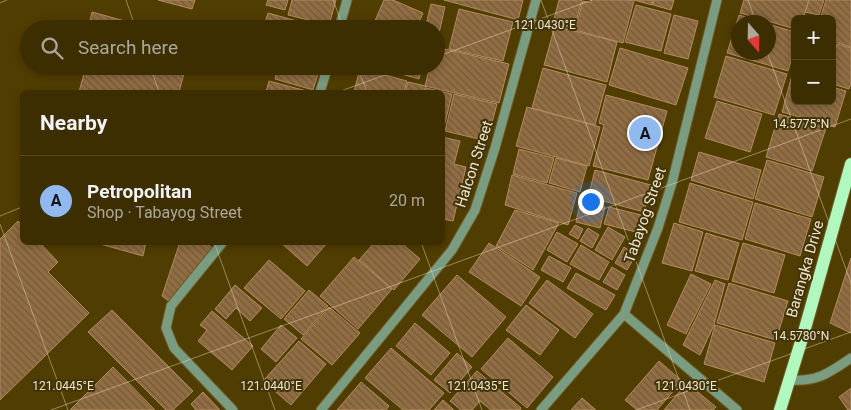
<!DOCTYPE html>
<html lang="en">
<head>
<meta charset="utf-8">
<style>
  body { margin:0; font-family:Roboto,sans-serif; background:#43360b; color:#f1f3f6 }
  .controls { position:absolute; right:15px; top:15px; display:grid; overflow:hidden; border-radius:8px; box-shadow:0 2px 8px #0003 }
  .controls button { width:45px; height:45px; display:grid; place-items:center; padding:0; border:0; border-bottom:1px solid #554a23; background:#3c2e01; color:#f1f3f6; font:25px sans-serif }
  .compass { position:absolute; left:731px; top:15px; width:45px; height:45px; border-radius:50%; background:#3c2e01; box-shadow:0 2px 8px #0003; rotate:160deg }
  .you { position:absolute; left:590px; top:201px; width:18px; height:18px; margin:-12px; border:4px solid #fff; border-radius:50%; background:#1a73e8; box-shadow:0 0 0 8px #1a73e833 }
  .badge { display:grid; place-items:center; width:32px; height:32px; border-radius:50%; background:#90b9f0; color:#111; font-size:16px; font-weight:700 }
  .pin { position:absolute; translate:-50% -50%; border:2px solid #fff; box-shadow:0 1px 5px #0006 }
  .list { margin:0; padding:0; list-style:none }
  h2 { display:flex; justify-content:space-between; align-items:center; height:65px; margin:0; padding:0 20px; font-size:21px }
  h2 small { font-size:16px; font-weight:400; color:#aca899 }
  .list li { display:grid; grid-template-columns:32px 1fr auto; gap:15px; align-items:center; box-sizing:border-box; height:90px; padding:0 20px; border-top:1px solid #554a23 }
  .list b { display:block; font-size:19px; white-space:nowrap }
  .list p { margin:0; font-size:16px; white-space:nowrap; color:#aca899 }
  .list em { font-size:16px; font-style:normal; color:#aca899 }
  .icon { flex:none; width:28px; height:28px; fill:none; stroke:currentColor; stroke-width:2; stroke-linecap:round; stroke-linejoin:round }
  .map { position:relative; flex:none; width:851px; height:410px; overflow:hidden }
  .search { position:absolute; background:#3c2e01; box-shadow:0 2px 8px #0003; left:20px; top:20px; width:425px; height:55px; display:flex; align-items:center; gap:12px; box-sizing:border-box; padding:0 18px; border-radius:28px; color:#aca899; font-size:19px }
  .panel { position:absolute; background:#3c2e01; box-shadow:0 2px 8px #0003; left:20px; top:90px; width:425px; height:155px; border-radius:8px }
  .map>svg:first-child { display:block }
</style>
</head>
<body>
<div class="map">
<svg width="851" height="410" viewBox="0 0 851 410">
  <defs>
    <pattern id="building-back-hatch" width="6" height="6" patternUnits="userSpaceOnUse" patternTransform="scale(1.25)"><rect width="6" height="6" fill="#926d42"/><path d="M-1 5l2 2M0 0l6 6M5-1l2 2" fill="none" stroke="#705b3f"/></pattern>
  </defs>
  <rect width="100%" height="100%" fill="#503d01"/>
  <path fill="url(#building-back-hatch)" stroke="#b28c60" d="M158,0H195L192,9Z
    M268,0H288L285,10L266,5Z
    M292,0H336L329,25L288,15Z
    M384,0H393L423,13L416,29H385L374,23Z
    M444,0H523L518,20Z
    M559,0H582L574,28L553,23Z
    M591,0H628L634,1L623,43L575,30L583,1L591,3Z
    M634,0H653L652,5Z
    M654,0H674L671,10L653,5Z
    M744,0H809L803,19H795V29L740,13Z
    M809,0H824L819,15L805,12Z
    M826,0H851V47L832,41V19H820Z
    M431,4L445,7L437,42L436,29H425Z
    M636,5L671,14L661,51L625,42Z
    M459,9L513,22L503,61L449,49Z
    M92,12L154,29H88Z
    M268,13L326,29H263Z
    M674,15L698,21L688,59L664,53Z
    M739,15L763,22H738V52H768V24L795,32V48L788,71L727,53Z
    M555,26L617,42L607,82L544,65Z
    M837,44L851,48V84L849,89L832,84V62Z
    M436,47L509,64L499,103L425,86L430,66H436Z
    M620,48L688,68L676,105L609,85Z
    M726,56L787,74L774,115L714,97Z
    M86,66H195L193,72L185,70L179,92H79Z
    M278,66H288L318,74L313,90L275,79Z
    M298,66H318L317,71Z
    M373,66H422L419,79Z
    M360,68L407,81L404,92H354Z
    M543,68L606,85L595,125L532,108Z
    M792,75L795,76V101H832V87L846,91L835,127L782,112Z
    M269,81L307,91V92H266Z
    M408,82L426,86L424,92H405Z
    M426,88L452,94L444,127H442V92H425Z
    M454,94L497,104L487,141L445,131Z
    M606,95L667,111L648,180L593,166L604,125L599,123Z
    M717,101L762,114L750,152L705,138Z
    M527,107L600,127L589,166L516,146Z
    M779,114L826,128L812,171L766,157Z
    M442,137L460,141L454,164L466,167L453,221L442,219Z
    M519,149L554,158L547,183L513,174Z
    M699,152L761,170L753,199L691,180Z
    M556,158L587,166L580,192L549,183Z
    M767,160L824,177L812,217L755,199Z
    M595,170L651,185L644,212L588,197Z
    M512,175L577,193L568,225L505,205Z
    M690,183L753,202L742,240L679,222Z
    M581,200L605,207L600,228L576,222Z
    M755,203L811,219L800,256L745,239Z
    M609,207L645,216L640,233L604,224Z
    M515,210L559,223L533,270L496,246Z
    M18,221L22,225V242H39L58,262L48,272L89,313L0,400V239Z
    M674,223L703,232L692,271L662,263Z
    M575,225L583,229L578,239L569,234Z
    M608,227L625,237L612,260L595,250Z
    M588,228L599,235L592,248L580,241Z
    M557,232L578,244L567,262L547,250Z
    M706,233L739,243L728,280L695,271Z
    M93,242H146L143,256Z
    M180,242H205L212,248L170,302L162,296Z
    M280,242H328L307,266Z
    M375,242H400L420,259L394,290L359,260Z
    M489,243L540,277L521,306L469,272Z
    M743,243L785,255L774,293L732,281Z
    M581,245L609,262L599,280L570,264Z
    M624,247L636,255L627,270L615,263Z
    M549,256L571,268L563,282L541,270Z
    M354,257L392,289L358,329L320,296Z
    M851,258V333L830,323Z
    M269,260L305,291L281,319L244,288Z
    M612,267L625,275L617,290L603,282Z
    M576,273L615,295L606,310L567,288Z
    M691,274L711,284L686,334L667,325Z
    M457,275L506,317L472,357L422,315Z
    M547,280L593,314L575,338L529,303Z
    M715,280L725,284L714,325L700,355L683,345Z
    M729,283L788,301L776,340L717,323Z
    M235,285L262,308L250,321L236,308L226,319L215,309Z
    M309,290L328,306L303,335L284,319Z
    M526,305L559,330L540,355L506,330Z
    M329,307L360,333L332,365L301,339Z
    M112,310L193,391L173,410H166L88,332Z
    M212,311L253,346L232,370L198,341L207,330L200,325Z
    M415,323L450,353L431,375L396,346Z
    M281,325L297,338L276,362L261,349Z
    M715,325L775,343L764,382L704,364Z
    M508,338L553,377L527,408L481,369Z
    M299,341L326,364L291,405L263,381Z
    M391,348L444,393L429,410H403L365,378Z
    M457,353L472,367L450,393L434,380Z
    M659,361L682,381L657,410H637L625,400Z
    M113,367L155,410H70Z
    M477,371L521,408L520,410H491L480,401L472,410H461L450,401Z
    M361,382L389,406L386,410H337Z
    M687,383L716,407L713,410H664Z
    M851,388V410H848L839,397Z
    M203,392L220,410H196L191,404Z
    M582,398L596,410H571Z
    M443,400L454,410H434Z"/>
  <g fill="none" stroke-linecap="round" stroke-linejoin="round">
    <defs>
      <path id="minor" d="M339,29L347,0
        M320,92L328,66
        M223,242L171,306L166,328L174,348L233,410
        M624,314L737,410
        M790,380C817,382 829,373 851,358
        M321,410L452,250L475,210L495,148L536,0
        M541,410L624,314L658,228L672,183L717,0"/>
      <path id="major" d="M780,410L804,332L851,164"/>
    </defs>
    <use href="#minor" stroke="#6c5b25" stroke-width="11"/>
    <use href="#major" stroke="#6c5b25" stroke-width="14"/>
    <use href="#minor" stroke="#7a9c80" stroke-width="9"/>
    <use href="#major" stroke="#b0f8bd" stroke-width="12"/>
  </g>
  <path fill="none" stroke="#eee4c9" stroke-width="1" stroke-opacity="0.45" d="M126,0L136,29M333,0L344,29M541,0L690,410M748,0L756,22M0,3L7,0M767,52L851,283M436,57L592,0M150,66L159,92M357,66L367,92M338,92L410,66M0,216L22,207M0,224L68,410M214,242L275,410M421,242L482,410M51,410L851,119M636,410L851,332"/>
  <g text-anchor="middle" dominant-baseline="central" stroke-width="4" stroke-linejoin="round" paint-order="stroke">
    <g font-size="15" fill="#eee4c9" stroke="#42340a">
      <text transform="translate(474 164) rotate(-72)">Halcon Street</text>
      <text transform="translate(645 215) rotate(-71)">Tabayog Street</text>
      <text transform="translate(805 269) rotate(-74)">Barangka Drive</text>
    </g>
  </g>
  <g font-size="12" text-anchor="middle" fill="#eee4c9" stroke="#42340a" stroke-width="4" stroke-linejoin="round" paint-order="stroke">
    <text x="545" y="29">121.0430°E</text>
    <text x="801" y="128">14.5775°N</text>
    <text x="801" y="340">14.5780°N</text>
    <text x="63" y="390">121.0445°E</text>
    <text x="271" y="390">121.0440°E</text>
    <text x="478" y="390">121.0435°E</text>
    <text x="686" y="390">121.0430°E</text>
  </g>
</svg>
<div class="controls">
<button>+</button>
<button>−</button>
</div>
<svg class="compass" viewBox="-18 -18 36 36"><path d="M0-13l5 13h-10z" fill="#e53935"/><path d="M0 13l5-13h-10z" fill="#aca899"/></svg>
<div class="you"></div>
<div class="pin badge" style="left:645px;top:133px">A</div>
<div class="search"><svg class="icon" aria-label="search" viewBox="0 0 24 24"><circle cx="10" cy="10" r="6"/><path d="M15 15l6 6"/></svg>Search here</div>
<section class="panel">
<h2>Nearby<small></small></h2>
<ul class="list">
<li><span class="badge">A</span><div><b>Petropolitan</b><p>Shop · Tabayog Street</p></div><em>20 m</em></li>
</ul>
</section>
</div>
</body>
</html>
